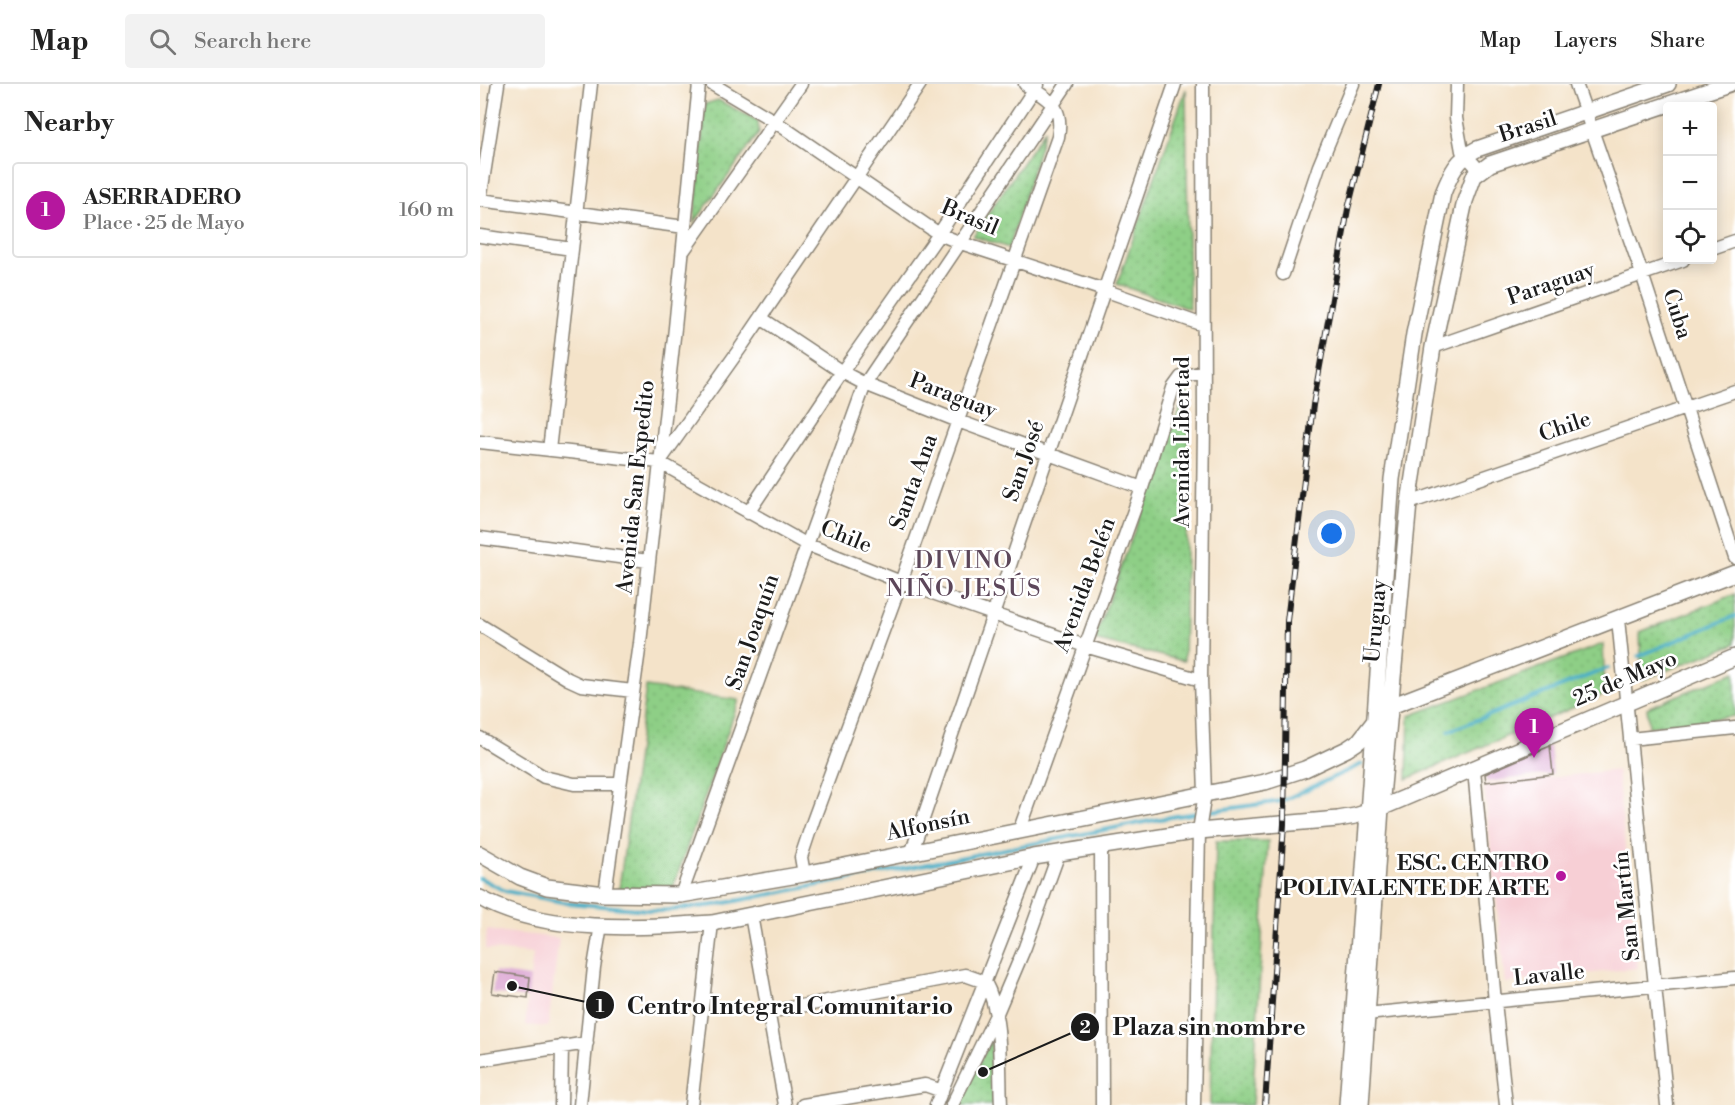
<!DOCTYPE html>
<html lang="en">
<head>
<meta charset="utf-8">
<style>
  body { margin:0; font-family:"Libre Bodoni",serif; background:#f2f2f2; color:#222 }
  .controls { position:absolute; right:18px; top:18px; display:grid; overflow:hidden; border-radius:6px; box-shadow:0 3px 15px #0003 }
  .controls button { width:54px; height:54px; display:grid; place-items:center; padding:0; border:0; border-bottom:2px solid #e0e0e0; background:#fff; color:#222; font:30px sans-serif }
  .you { position:absolute; left:852px; top:450px; width:21px; height:21px; margin:-15px; border:4px solid #fff; border-radius:50%; background:#1a73e8; box-shadow:0 0 0 9px #1a73e833 }
  .badge { display:grid; place-items:center; width:39px; height:39px; border-radius:50%; background:#b5179e; color:#fff; font-size:20px; font-weight:700 }
  .pin { position:absolute; translate:-50% -50px; filter:drop-shadow(0 2px 3px #0008) }
  .pin::after { content:''; position:absolute; top:32px; width:21px; height:18px; background:inherit; clip-path:polygon(0 0,100% 0,50% 100%) }
  .list { margin:0; padding:0; list-style:none }
  h2 { display:flex; justify-content:space-between; align-items:center; height:78px; margin:0; padding:0 24px; font-size:26px }
  h2 small { font-size:20px; font-weight:400; color:#767676 }
  .list li { display:grid; grid-template-columns:39px 1fr auto; gap:18px; align-items:center; box-sizing:border-box; height:96px; margin:0 12px 12px; padding:0 12px; border:2px solid #e0e0e0; border-radius:6px }
  .list b { display:block; font-size:22px; white-space:nowrap }
  .list p { margin:0; font-size:20px; white-space:nowrap; color:#767676 }
  .list em { font-size:20px; font-style:normal; color:#767676 }
  .icon { flex:none; width:33px; height:33px; fill:none; stroke:currentColor; stroke-width:2; stroke-linecap:round; stroke-linejoin:round }
  .map { position:relative; flex:none; width:1255px; height:1021px; overflow:hidden }
  header { display:flex; align-items:center; gap:36px; box-sizing:border-box; height:84px; padding:0 30px; background:#fff; border-bottom:2px solid #e0e0e0 }
  header strong { font-size:28px }
  nav { display:flex; gap:33px; margin-inline-start:auto; font-size:21px }
  .search { width:420px; height:54px; background:#f2f2f2; display:flex; align-items:center; gap:15px; box-sizing:border-box; padding:0 21px; border-radius:6px; color:#767676; font-size:22px }
  main { display:flex }
  aside { flex:1; background:#fff }
  .map>svg:first-child { display:block }
</style>
</head>
<body>
<header>
<strong>Map</strong>
<div class="search"><svg class="icon" aria-label="search" viewBox="0 0 24 24"><circle cx="10" cy="10" r="6"/><path d="M15 15l6 6"/></svg>Search here</div>
<nav><a>Map</a><a>Layers</a><a>Share</a></nav>
</header>
<main>
<aside>
<h2>Nearby<small></small></h2>
<ul class="list">
<li><span class="badge">1</span><div><b>ASERRADERO</b><p>Place · 25 de Mayo</p></div><em>160 m</em></li>
</ul>
</aside>
<div class="map">
<svg width="1255" height="1021" viewBox="0 0 1255 1021">
  <defs>
    <pattern id="green-dots" width="8" height="8" patternUnits="userSpaceOnUse" patternTransform="scale(1.5)"><rect width="8" height="8" fill="#8ecf86"/><path d="M2 2h.1M6 6h.1" fill="none" stroke="#7ab173" stroke-width="1.8" stroke-linecap="round"/></pattern>
  </defs>
  <rect width="100%" height="100%" fill="#fff"/>
  <filter id="ink" filterUnits="userSpaceOnUse"><feTurbulence type="fractalNoise" baseFrequency=".0167" numOctaves="2"/><feDisplacementMap in="SourceGraphic" scale="12" xChannelSelector="R" yChannelSelector="G"/><feConvolveMatrix kernelMatrix="1 2 1 2 8 2 1 2 1" color-interpolation-filters="sRGB"/></filter>
  <filter id="wash" filterUnits="userSpaceOnUse"><feTurbulence type="fractalNoise" baseFrequency=".008" numOctaves="4" result="noise"/><feDisplacementMap in="SourceGraphic" scale="24" xChannelSelector="R" yChannelSelector="G"/><feGaussianBlur stdDeviation="1.35" result="paint"/><feColorMatrix in="noise" values="0 0 0 0 0 0 0 0 0 0 0 0 0 0 0 0 0 1.4 0 .05"/><feComposite in="paint" operator="in"/></filter>
  <g filter="url(#wash)">
    <rect width="100%" height="100%" fill="#f4e3c9"/>
    <path fill="#f7cfd5" d="M1137,686L1158,884L1025,899L1004,701Z
      M7,846L79,854L68,943L45,941L53,870L5,865Z"/>
    <path fill="url(#green-dots)" stroke="#557651" stroke-width="1.5" d="M706,5L709,225L637,200Z
      M238,16L278,37L279,49L214,139L225,20Z
      M565,45L529,164L493,152Z
      M709,299L704,577L614,556Z
      M1255,510V560L1162,596L1160,548Z
      M1123,560L1125,610L927,695L929,632Z
      M1255,588V632L1169,643L1167,624Z
      M166,603L259,616L192,806L139,805Z
      M736,757H788L772,1021H730Z
      M511,956L513,1021H478Z"/>
    <g fill="none" stroke-linecap="round" stroke-linejoin="round">
      <path stroke="#48afc7" stroke-width="4" d="M1159,572L1255,532
        M969,647L1128,584
        M0,794L25,807L88,819L180,827L235,821L696,732L802,717L882,680"/>
    </g>
    <g id="blocks">
      <path fill="#d698cc" d="M1070,662L1073,690L1006,698L1005,690Z
        M15,888L50,893L48,914L12,909Z"/>
    </g>
  </g>
  <g filter="url(#ink)">
    <use href="#blocks" fill-opacity="0" stroke="#888072" stroke-width="1.5"/>
    <g fill="none" stroke-linecap="round" stroke-linejoin="round">
      <defs>
        <path id="minor" d="M232,0L294,37L459,150L481,159L624,206L723,241
          M977,0L976,34L982,67L1000,87
          M1096,0L1162,190L1255,474
          M0,116L205,143
          M0,116L18,0
          M0,152L92,165
          M1232,165L1255,157
          M204,166L321,0
          M803,190L839,82L873,0
          M281,234L362,288L385,300L478,337L662,404
          M953,263L1203,176
          M0,358L179,378L326,460L421,498L605,562L721,596
          M69,366L111,0
          M180,377L261,263L440,0
          M929,419L1255,307
          M268,429L362,288L459,150L557,1
          M0,454L168,477
          M1138,535L1187,1021
          M0,541L88,595L101,601L153,607
          M0,654L64,693L94,700H140
          M1150,655L1255,644
          M994,685L1015,918L1026,1021
          M540,745L662,404L693,304L701,293L723,288
          M621,763L622,1021
          M432,767L695,0
          M324,790L321,773L333,737L421,498L578,53C584,21 569,16 545,0
          M125,810L160,559L195,244L219,0
          M201,811L385,300L587,0
          M271,831L305,1021
          M289,928L485,891L505,898C523,930 519,984 521,1021
          M886,930L1255,894
          M0,976L107,959
          M81,1021L82,962
          M100,1021L114,883L121,841
          M211,1021L232,839
          M323,1021L445,1001L462,1007
          M456,1021L554,773
          M472,1021L517,929L545,863L579,769
          M714,1021L719,747L725,709L721,596L724,340L723,0"/>
        <path id="tertiary" d="M0,770L40,793L67,803L125,810L201,811L324,790L785,698L825,685L867,665L879,657L893,639L911,622L1255,489
          M0,814C64,850 161,844 232,839L554,773L719,747L858,735L875,732L901,724L1255,573
          M867,1021L912,395L934,250L963,109C971,89 977,75 997,65L1188,0
          M881,1021L901,724L929,419L953,263L985,117L994,92L1010,80L1249,0"/>
      </defs>
      <use href="#minor" stroke="#888072" stroke-width="15"/>
      <use href="#tertiary" stroke="#888072" stroke-width="18"/>
      <use href="#minor" stroke="#fff" stroke-width="12"/>
      <use href="#tertiary" stroke="#fff" stroke-width="15"/>
      <defs>
        <path id="rail" d="M785,1021L804,740L807,537L833,321L868,125L899,0"/>
      </defs>
      <use href="#rail" stroke="#1c1c1c" stroke-width="6"/>
      <use href="#rail" stroke="#fff" stroke-width="4" stroke-dasharray="11" stroke-linecap="butt"/>
    </g>
  </g>
  <circle fill="#b5179e" stroke="#fff" stroke-width="2" cx="1081" cy="792" r="6"/>
  <g text-anchor="middle" dominant-baseline="central" stroke-width="5" stroke-linejoin="round" paint-order="stroke">
    <g font-size="22" fill="#1c1c1c" stroke="#fff">
      <text transform="translate(1048 43) rotate(-18)">Brasil</text>
      <text transform="translate(490 134) rotate(23)">Brasil</text>
      <text transform="translate(1071 200) rotate(-19)">Paraguay</text>
      <text transform="translate(1197 230) rotate(72)">Cuba</text>
      <text transform="translate(473 312) rotate(21)">Paraguay</text>
      <text transform="translate(1085 343) rotate(-19)">Chile</text>
      <text transform="translate(702 358) rotate(-90)">Avenida Libertad</text>
      <text transform="translate(544 377) rotate(-71)">San José</text>
      <text transform="translate(434 398) rotate(-70)">Santa Ana</text>
      <text transform="translate(156 403) rotate(-84)">Avenida San Expedito</text>
      <text transform="translate(366 453) rotate(22)">Chile</text>
      <text transform="translate(605 501) rotate(-70)">Avenida Belén</text>
      <text transform="translate(896 537) rotate(-85)">Uruguay</text>
      <text transform="translate(273 548) rotate(-71)">San Joaquín</text>
      <text transform="translate(1145 595) rotate(-23)">25 de Mayo</text>
      <text transform="translate(448 741) rotate(-12)">Alfonsín</text>
      <text transform="translate(1147 822) rotate(-96)">San Martín</text>
      <text transform="translate(1069 891) rotate(-6)">Lavalle</text>
    </g>
    <g font-size="22" font-weight="bold" fill="#1c1c1c" stroke="#fff" text-anchor="end">
      <text x="1069" y="779">ESC. CENTRO<tspan x="1069" dy="25">POLIVALENTE DE ARTE</tspan></text>
    </g>
    <g font-size="24" letter-spacing="1.5" fill="#5d475a" stroke="#fff">
      <text x="484" y="477">DIVINO<tspan x="484" dy="28">NIÑO JESÚS</tspan></text>
    </g>
  </g>
  <path fill="none" stroke="#1c1c1c" stroke-width="2" d="M32 902L120 921M503 988L605 943"/>
  <g fill="#1c1c1c" stroke="#fff" stroke-width="2">
    <circle cx="32" cy="902" r="6"/>
    <circle cx="503" cy="988" r="6"/>
    <circle cx="120" cy="921" r="15"/>
    <circle cx="605" cy="943" r="15"/>
  </g>
  <g font-size="18" text-anchor="middle" font-weight="bold" fill="#fff">
    <text x="120" y="928">1</text>
    <text x="605" y="949">2</text>
  </g>
  <g font-size="24" text-anchor="middle" font-weight="bold" fill="#1c1c1c" stroke="#fff" stroke-width="5" stroke-linejoin="round" paint-order="stroke">
    <text x="310" y="930">Centro Integral Comunitario</text>
    <text x="729" y="951">Plaza sin nombre</text>
  </g>
</svg>
<div class="controls">
<button>+</button>
<button>−</button>
<button><svg class="icon" aria-label="locate" viewBox="0 0 24 24"><circle cx="12" cy="12" r="6"/><path d="M12 2v4M12 18v4M2 12h4M18 12h4"/></svg></button>
</div>
<div class="you"></div>
<div class="pin badge" style="left:1054px;top:674px">1</div>
</div>
</main>
</body>
</html>
